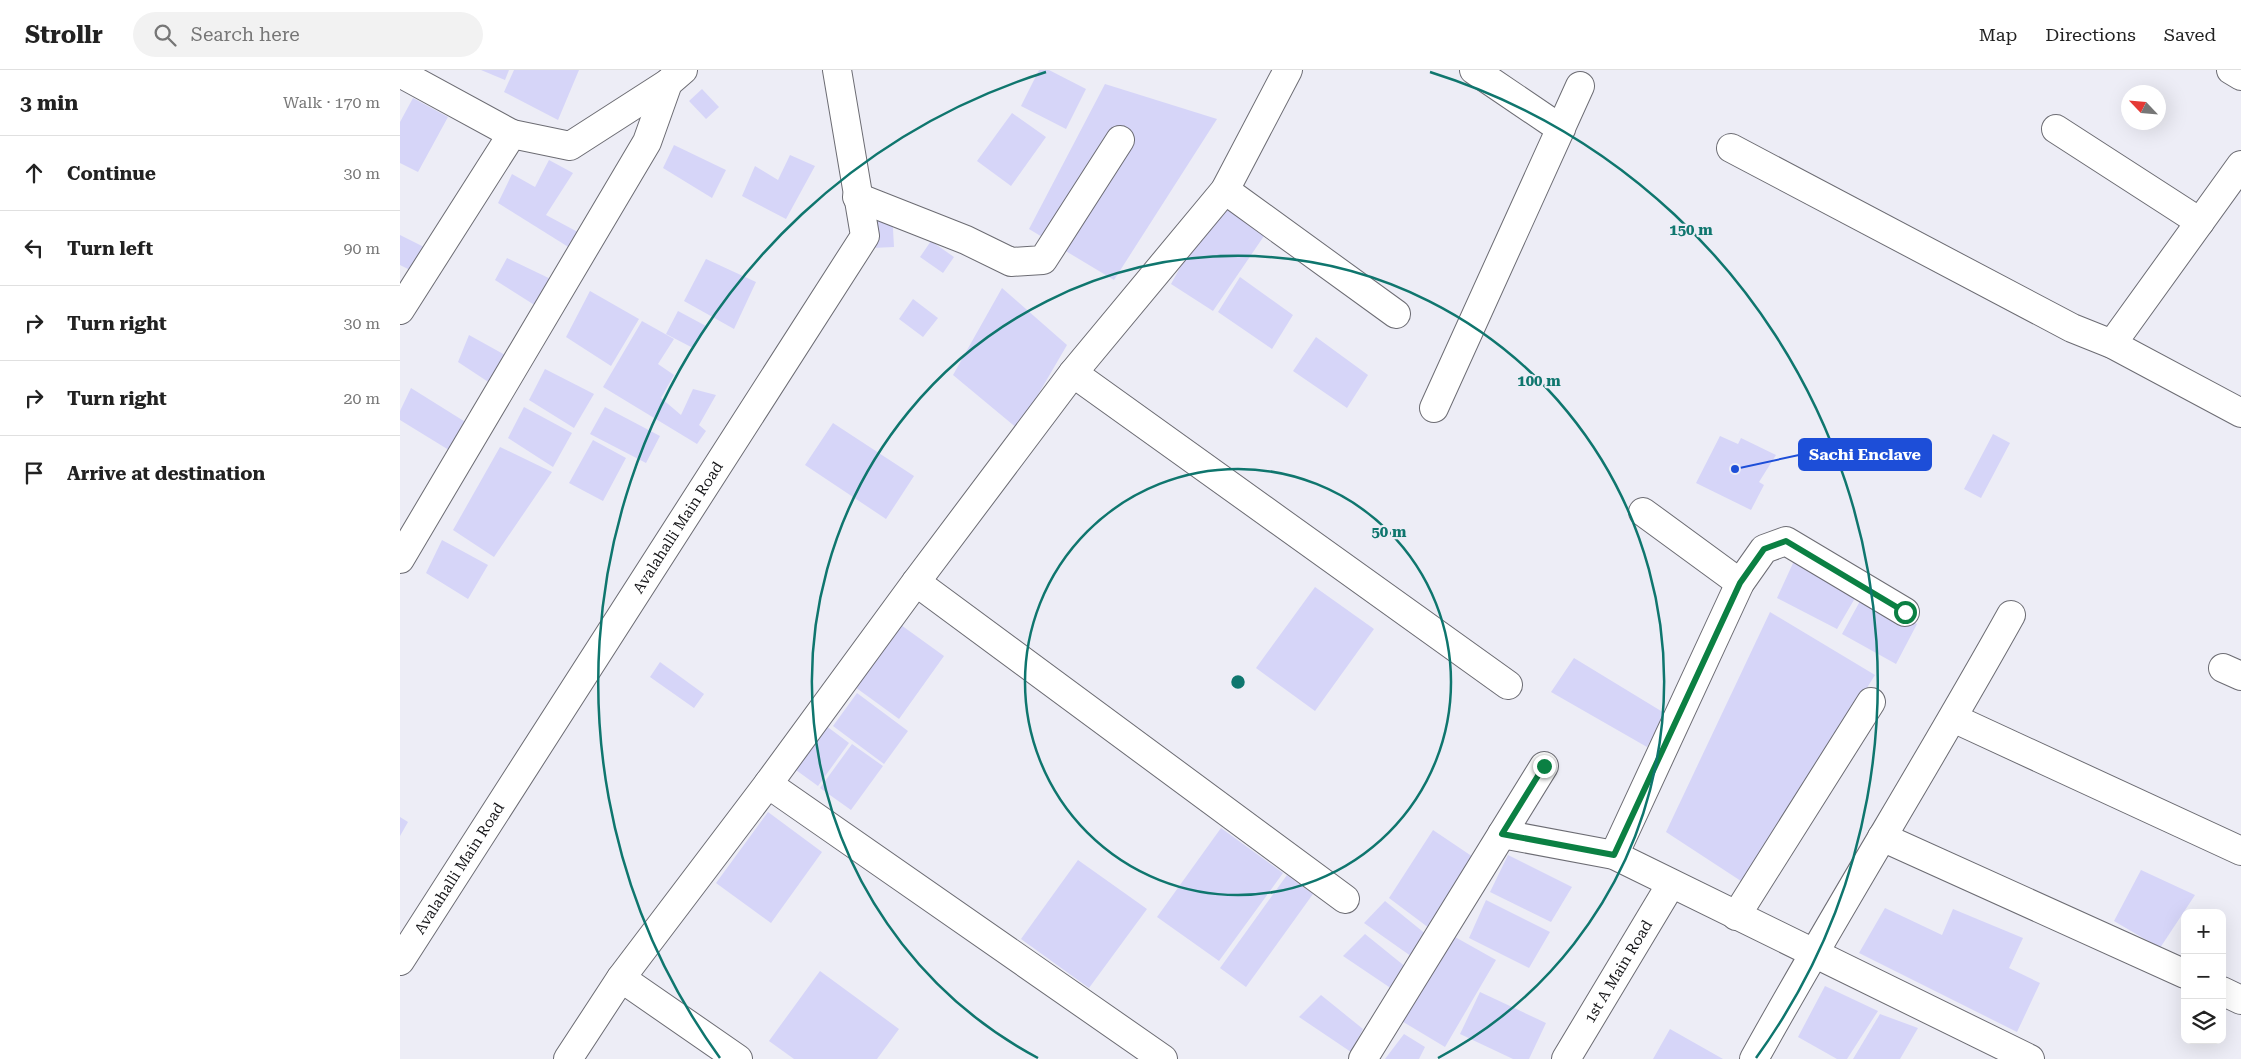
<!DOCTYPE html>
<html lang="en">
<head>
<meta charset="utf-8">
<style>
  body { margin:0; font-family:"Roboto Serif",serif; background:#f2f2f2; color:#222 }
  .controls { position:absolute; right:15px; bottom:15px; display:grid; overflow:hidden; border-radius:10px; box-shadow:0 5px 20px #0002 }
  .controls button { width:45px; height:45px; display:grid; place-items:center; padding:0; border:0; border-bottom:1px solid #e0e0e0; background:#fff; color:#222; font:25px sans-serif }
  .compass { position:absolute; left:1721px; top:15px; width:45px; height:45px; border-radius:50%; background:#fff; box-shadow:0 5px 20px #0002; rotate:296deg }
  .stop { position:absolute; width:15px; height:15px; margin:-11px; border:4px solid #0b8043; border-radius:50%; background:#fff }
  .stop.end { background:#0b8043; border-color:#fff; box-shadow:0 1px 5px #0008 }
  .list { margin:0; padding:0; list-style:none }
  h2 { display:flex; justify-content:space-between; align-items:center; height:65px; margin:0; padding:0 20px; font-size:21px }
  h2 small { font-size:16px; font-weight:400; color:#767676 }
  .list li { display:grid; grid-template-columns:32px 1fr auto; gap:15px; align-items:center; box-sizing:border-box; height:75px; padding:0 20px; border-top:1px solid #e0e0e0 }
  .list b { display:block; font-size:19px; white-space:nowrap }
  .list em { font-size:16px; font-style:normal; color:#767676 }
  .icon { flex:none; width:28px; height:28px; fill:none; stroke:currentColor; stroke-width:2; stroke-linecap:round; stroke-linejoin:round }
  .map { position:relative; flex:none; width:1841px; height:989px; overflow:hidden }
  header { display:flex; align-items:center; gap:30px; box-sizing:border-box; height:70px; padding:0 25px; background:#fff; border-bottom:1px solid #e0e0e0 }
  header strong { font-size:24px }
  nav { display:flex; gap:28px; margin-inline-start:auto; font-size:18px }
  .search { width:350px; height:45px; background:#f2f2f2; display:flex; align-items:center; gap:12px; box-sizing:border-box; padding:0 18px; border-radius:28px; color:#767676; font-size:19px }
  main { display:flex }
  aside { flex:1; background:#fff }
  .map>svg:first-child { display:block }
</style>
</head>
<body>
<header>
<strong>Strollr</strong>
<div class="search"><svg class="icon" aria-label="search" viewBox="0 0 24 24"><circle cx="10" cy="10" r="6"/><path d="M15 15l6 6"/></svg>Search here</div>
<nav><a>Map</a><a>Directions</a><a>Saved</a></nav>
</header>
<main>
<aside>
<h2>3 min<small>Walk · 170 m</small></h2>
<ul class="list">
<li><svg class="icon" aria-label="ahead" viewBox="0 0 24 24"><path d="M12 20V5M6 11l6-6 6 6"/></svg><div><b>Continue</b></div><em>30 m</em></li>
<li><svg class="icon" aria-label="left" viewBox="0 0 24 24"><path d="M17 20v-9H6M10 6l-5 5 5 5"/></svg><div><b>Turn left</b></div><em>90 m</em></li>
<li><svg class="icon" aria-label="right" viewBox="0 0 24 24"><path d="M7 20v-9h11M14 6l5 5-5 5"/></svg><div><b>Turn right</b></div><em>30 m</em></li>
<li><svg class="icon" aria-label="right" viewBox="0 0 24 24"><path d="M7 20v-9h11M14 6l5 5-5 5"/></svg><div><b>Turn right</b></div><em>20 m</em></li>
<li><svg class="icon" aria-label="arrive" viewBox="0 0 24 24"><path d="M6 21V4h12l-3 4 3 4H6"/></svg><div><b>Arrive at destination</b></div></li>
</ul>
</aside>
<div class="map">
<svg width="1841" height="989" viewBox="0 0 1841 989">
  <rect width="100%" height="100%" fill="#ededf6"/>
  <path fill="#d6d5f8" d="M81,0H109L105,10Z
    M114,0H179L158,50L104,22Z
    M639,0H649L686,19L666,59L621,36Z
    M705,14L817,49L714,210L629,159Z
    M302,19L319,37L306,49L289,31Z
    M13,28L48,47L18,102L0,93V52Z
    M612,43L646,67L611,116L577,91Z
    M274,75L326,100L312,128L263,98Z
    M390,85L415,96L386,149L342,126L355,96L378,110Z
    M149,90L173,103L146,145L189,168L178,183L98,133L112,104L135,117Z
    M819,127L866,163L813,241L771,214Z
    M492,140L494,177L472,178L469,142Z
    M0,165L24,177L12,201L0,195Z
    M531,171L554,187L543,203L520,187Z
    M107,188L159,213L144,241L95,210Z
    M306,189L356,212L334,259L284,231Z
    M840,207L893,245L872,279L818,242Z
    M602,218L667,275L618,359L553,305Z
    M190,221L239,249L211,296L166,267Z
    M513,229L538,248L523,267L499,249Z
    M278,241L306,256L293,278L266,264Z
    M242,251L274,269L258,294L274,305L261,328L281,345L293,319L316,325L299,355L306,361L297,374L203,317Z
    M69,265L114,290L99,319L58,292Z
    M916,267L968,305L947,338L893,301Z
    M145,299L194,324L174,358L129,330Z
    M11,318L75,358L57,385L0,350V341Z
    M124,337L172,363L153,397L108,368Z
    M205,337L260,366L246,393L190,364Z
    M433,353L514,406L486,449L405,395Z
    M1593,364L1610,373L1581,428L1564,419Z
    M1320,366L1338,374L1341,368L1376,385L1359,412L1364,415L1351,440L1296,413Z
    M193,370L226,388L203,431L169,413Z
    M100,377L152,402L94,487L53,460Z
    M42,470L88,495L68,529L26,503Z
    M1394,491L1458,523L1437,559L1377,528Z
    M915,517L974,559L915,641L856,598Z
    M1465,522L1517,554L1496,594L1442,564Z
    M1370,542L1475,605L1344,813L1266,762Z
    M501,555L544,586L499,649L455,617Z
    M1174,588L1266,644L1247,677L1151,622Z
    M260,592L304,624L294,638L250,607Z
    M457,623L508,661L484,694L433,656Z
    M421,652L449,673L418,716L389,695Z
    M452,674L483,696L451,740L420,718Z
    M368,742L422,782L371,853L316,813Z
    M0,747L8,752L0,766Z
    M821,758L883,803L819,891L757,847Z
    M1033,760L1079,791L1033,861L989,828Z
    M1108,785L1172,817L1151,852L1090,822Z
    M678,790L747,839L689,918L621,869Z
    M1741,800L1795,825L1760,878L1714,851Z
    M887,805L913,824L846,917L820,898Z
    M1086,830L1150,862L1129,898L1069,868Z
    M985,831L1027,865L1015,889L964,853Z
    M1485,838L1542,865L1553,839L1623,868L1609,898L1640,913L1617,962L1459,883Z
    M1048,863L1096,890L1045,977L1000,950Z
    M965,864L1007,898L995,921L943,886Z
    M420,901L499,959L477,989H394L369,971Z
    M1425,916L1478,941L1447,989H1437L1398,967Z
    M1080,922L1146,953L1129,989H1113L1060,964Z
    M921,925L963,959L951,982L899,947Z
    M1480,944L1518,958L1500,989H1453Z
    M1270,959L1323,989H1253Z
    M1004,964L1025,977L1019,989H985Z"/>
  <g fill="none" stroke-linecap="round" stroke-linejoin="round">
    <defs>
      <g id="street">
        <path d="M1074,0L1161,59"/>
        <path d="M1831,0L1841,6"/>
        <path d="M0,3L112,64"/>
        <path d="M1656,59L1800,152"/>
        <path d="M1331,78L1672,258L1712,274L1841,343"/>
        <path d="M825,120L996,244"/>
        <path d="M457,127L566,170L611,192L643,190L720,70"/>
        <path d="M0,240L112,64L170,76L268,13"/>
        <path d="M1712,274L1841,95"/>
        <path d="M673,303L1108,615"/>
        <path d="M1034,338L1180,16"/>
        <path d="M1243,442L1340,513"/>
        <path d="M0,489L247,72L268,13L283,0"/>
        <path d="M516,512L945,829"/>
        <path d="M1823,598L1841,606"/>
        <path d="M1553,648L1841,781"/>
        <path d="M368,714L763,989"/>
        <path d="M1102,764L1214,785L1630,989"/>
        <path d="M1482,767L1785,904"/>
        <path d="M1214,785L1340,513L1364,479L1386,471L1505,542"/>
        <path d="M1336,846L1471,632"/>
        <path d="M221,908L338,989"/>
        <path d="M1822,921L1841,930"/>
        <path d="M168,989L221,908L368,714L516,512L673,303L825,120L888,0"/>
        <path d="M963,989L1144,696"/>
        <path id="s1" d="M1166,989L1271,814"/>
        <path d="M1354,989C1437,839 1528,694 1611,545"/>
      </g>
      <g id="secondary">
        <path id="s2" d="M0,891L465,166L437,0"/>
      </g>
    </defs>
    <use href="#street" stroke="#6c6c73" stroke-width="30"/>
    <use href="#secondary" stroke="#6c6c73" stroke-width="30"/>
    <use href="#street" stroke="#fff" stroke-width="28"/>
    <use href="#secondary" stroke="#fff" stroke-width="28"/>
  </g>
  <g fill="none" stroke-linecap="round" stroke-linejoin="round">
    <path stroke="#0b8043" stroke-width="6" d="M1144,696L1102,764L1214,785L1340,513L1364,479L1386,471L1505,542"/>
  </g>
  <g fill="none" stroke="#0f766e" stroke-width="2.5">
    <circle cx="838" cy="612" r="213"/>
    <path d="M638 988A426 426 0 1 1 1038 988"/>
    <path d="M320 988A640 640 0 0 1 646 2M1030 2A640 640 0 0 1 1356 988"/>
  </g>
  <g text-anchor="middle" dominant-baseline="central" stroke-width="4.5" stroke-linejoin="round" paint-order="stroke">
    <g font-size="15" fill="#161619" stroke="#ededf6">
      <text stroke="none"><textPath href="#s2" startOffset="515">Avalahalli Main Road</textPath></text>
      <text stroke="none"><textPath href="#s2" startOffset="110">Avalahalli Main Road</textPath></text>
      <text stroke="none"><textPath href="#s1" startOffset="102">1st A Main Road</textPath></text>
    </g>
  </g>
  <circle cx="838" cy="612" r="8" fill="#0f766e" stroke="#ededf6" stroke-width="2.5"/>
  <g font-size="15" text-anchor="middle" font-weight="bold" fill="#0f766e" stroke="#ededf6" stroke-width="4.5" stroke-linejoin="round" paint-order="stroke">
    <text x="1291" y="165">150 m</text>
    <text x="1139" y="316">100 m</text>
    <text x="989" y="467">50 m</text>
  </g>
  <path fill="none" stroke="#1d4ed8" stroke-width="2" d="M1335 399L1399 385"/>
  <circle fill="#1d4ed8" stroke="#ededf6" stroke-width="2" cx="1335" cy="399" r="5"/>
  <rect fill="#1d4ed8" stroke="#1d4ed8" stroke-width="2" x="1399" y="369" width="132" height="31" rx="5"/>
  <g font-size="16" text-anchor="middle" font-weight="bold" fill="#fff">
    <text x="1465" y="390">Sachi Enclave</text>
  </g>
</svg>
<div class="controls">
<button>+</button>
<button>−</button>
<button><svg class="icon" aria-label="layers" viewBox="0 0 24 24"><path d="M12 4l9 5-9 5-9-5zM3 14l9 5 9-5"/></svg></button>
</div>
<svg class="compass" viewBox="-18 -18 36 36"><path d="M0-13l5 13h-10z" fill="#e53935"/><path d="M0 13l5-13h-10z" fill="#767676"/></svg>
<div class="stop" style="left:1505px;top:542px"></div>
<div class="stop end" style="left:1144px;top:696px"></div>
</div>
</main>
</body>
</html>
